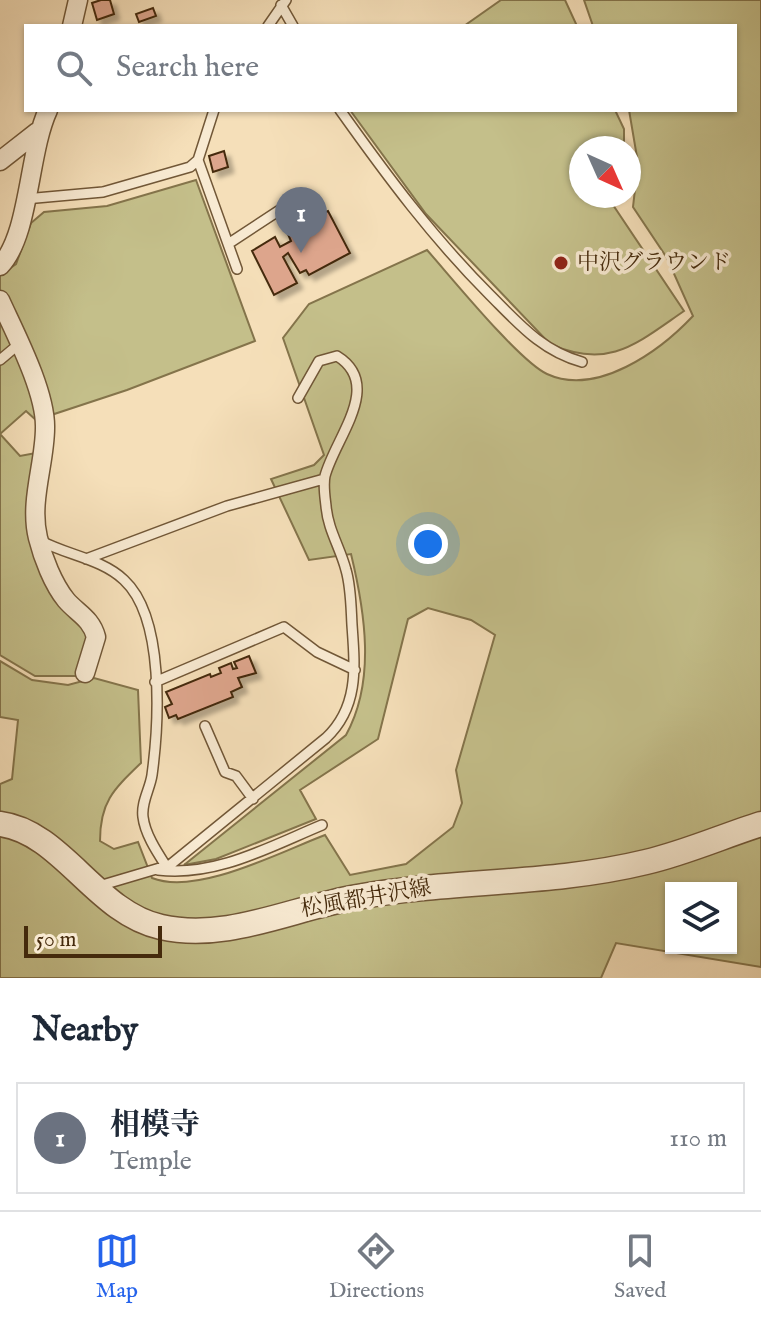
<!DOCTYPE html>
<html lang="en">
<head>
<meta charset="utf-8">
<style>
  body { margin:0; font-family:"IM FELL English","Noto Serif JP",serif; background:#f2f2f3; color:#1f2937 }
  .controls { position:absolute; right:24px; bottom:24px; display:grid; overflow:hidden; border-radius:0px; box-shadow:0 2px 6px #0004 }
  .controls button { width:72px; height:72px; display:grid; place-items:center; padding:0; border:0; border-bottom:2px solid #e0e1e3; background:#fff; color:#1f2937; font:40px sans-serif }
  .compass { position:absolute; left:569px; top:136px; width:72px; height:72px; border-radius:50%; background:#fff; box-shadow:0 2px 6px #0004; rotate:135deg }
  .scale { position:absolute; left:24px; bottom:20px; width:138px; box-sizing:border-box; padding-left:8px; border:4px solid #452a0c; border-top:0; font-size:22px; line-height:28px; white-space:nowrap; color:#452a0c; -webkit-text-stroke:6px #f8ead2; paint-order:stroke }
  .you { position:absolute; left:428px; top:544px; width:28px; height:28px; margin:-20px; border:6px solid #fff; border-radius:50%; background:#1a73e8; box-shadow:0 0 0 12px #1a73e833 }
  .badge { display:grid; place-items:center; width:52px; height:52px; border-radius:50%; background:#2563eb; color:#fff; font-size:26px; font-weight:700 }
  .pin { position:absolute; translate:-50% -66px; filter:drop-shadow(0 2px 4px #0008) }
  .pin::after { content:''; position:absolute; top:42px; width:28px; height:24px; background:inherit; clip-path:polygon(0 0,100% 0,50% 100%) }
  .list { margin:0; padding:0; list-style:none }
  h2 { display:flex; justify-content:space-between; align-items:center; height:104px; margin:0; padding:0 32px; font-size:34px }
  h2 small { font-size:26px; font-weight:400; color:#747a83 }
  .list li { display:grid; grid-template-columns:52px 1fr auto; gap:24px; align-items:center; box-sizing:border-box; height:112px; margin:0 16px 16px; padding:0 16px; border:2px solid #e0e1e3; border-radius:0px }
  .list b { display:block; font-size:30px; white-space:nowrap }
  .list p { margin:0; font-size:26px; white-space:nowrap; color:#747a83 }
  .list em { font-size:26px; font-style:normal; color:#747a83 }
  .icon { flex:none; width:44px; height:44px; fill:none; stroke:currentColor; stroke-width:2; stroke-linecap:round; stroke-linejoin:round }
  .map { position:relative; flex:none; width:761px; height:978px; overflow:hidden }
  .search { position:absolute; background:#fff; box-shadow:0 2px 6px #0004; left:24px; right:24px; top:24px; height:88px; display:flex; align-items:center; gap:20px; box-sizing:border-box; padding:0 28px; border-radius:0px; color:#747a83; font-size:30px }
  .sheet { height:232px; background:#fff }
  nav { display:flex; justify-content:space-around; align-items:center; box-sizing:border-box; height:112px; border-top:2px solid #e0e1e3; background:#fff; font-size:22px; color:#747a83 }
  nav a { display:grid; justify-items:center; gap:4px }
  nav .on { color:#2563eb }
  .map>svg:first-child { display:block }
</style>
</head>
<body>
<div class="map">
<svg width="761" height="978" viewBox="0 0 761 978">
  <defs>
    <filter id="shadow"><feDropShadow dx="5.5" dy="5.5" stdDeviation="2" flood-color="#0004"/></filter>
  </defs>
  <rect width="100%" height="100%" fill="#f5dfb9"/>
  <filter id="stains"><feTurbulence type="fractalNoise" baseFrequency=".0025" numOctaves="4"/><feColorMatrix values="0 0 0 0 .2 0 0 0 0 .09 0 0 0 0 .02 0 0 0 .5 -.17"/></filter>
  <radialGradient id="worn" r=".72"><stop offset=".6" stop-color="#630" stop-opacity="0"/><stop offset="1" stop-color="#630" stop-opacity=".3"/></radialGradient>
  <path fill="#c4bf8a" stroke="#84744b" stroke-width="2" fill-rule="evenodd" d="M501,0H565L577,26H464Z
    M584,0H761V967L616,943L601,978H0V784L12,779L18,720L0,717V661L32,680L68,685L94,678L138,690L141,763C113,790 100,802 100,841L114,849L138,842L152,878C197,896 280,852 325,835L350,875L406,864L453,827L462,803L456,770L495,635L471,620L428,608L408,619L378,739L300,790L316,819L216,859L184,865L346,735C376,681 365,612 351,554L309,560L271,479L314,465L324,455L283,338L309,304L427,250C451,277 519,361 547,374C597,397 660,351 693,316L667,258L633,207L638,163L629,110H735V26H593ZM671,888H731V948H671Z
    M350,110H615L624,129V148H581V196H607L684,311C636,344 609,370 550,344L426,214Z
    M196,180L255,341L127,390L36,420L26,411L0,434L20,456L36,453L30,521L89,638L78,676H35L0,655V275L16,264L31,223L44,212L107,206Z"/>
  <path fill="#dda58c" stroke="#452a0c" stroke-width="2" filter="url(#shadow)" d="M101,0H110L114,14L97,20L92,3Z
    M153,8L156,16L139,22L136,14Z
    M224,151L228,167L213,172L209,156Z
    M315,210L319,215L328,211L350,253L309,275L306,270L300,273L288,253L283,257L297,283L274,295L252,251L275,237L280,247L291,241L287,232L296,227L293,222Z
    M249,656L256,673L238,678L242,687L231,692L233,697L178,719L176,715L169,718L165,707L172,704L166,692L210,674L211,677L221,673L219,668L231,663L233,669L237,668L234,662Z"/>
  <g fill="none" stroke-linecap="round" stroke-linejoin="round">
    <defs>
      <path id="service" d="M281,5L293,26
        M268,26L286,0
        M340,110C387,176 433,238 490,295C519,324 542,351 582,362
        M198,160L237,269
        M25,199L103,192L190,167L198,160L214,110
        M228,244L295,200
        M0,360L19,344
        M41,541C67,555 102,559 124,580C165,618 159,723 152,775C150,789 141,802 143,817C145,834 157,852 166,866
        M86,559L227,506L324,479
        M155,682L284,627L317,652L355,670
        M205,726L225,772L236,776L253,799
        M158,870C216,877 269,847 322,825
        M99,886L170,865L326,738C359,707 355,667 352,625C351,607 351,587 346,570C340,547 328,530 326,506C325,497 323,485 325,476C335,438 384,385 337,356L319,361L298,398"/>
      <path id="minor" d="M72,26L78,0
        M0,161L37,132
        M0,266C30,235 28,153 48,110
        M0,300C15,333 46,392 45,428C45,463 29,502 38,538C43,558 53,584 66,600C77,613 91,618 96,637L85,673"/>
      <path id="tertiary" d="M0,824C62,832 96,913 161,927C227,942 292,908 357,897C452,880 552,885 646,862C685,853 723,836 761,824"/>
    </defs>
    <use href="#service" stroke="#715737" stroke-width="12"/>
    <use href="#minor" stroke="#715737" stroke-width="21"/>
    <use href="#tertiary" stroke="#715737" stroke-width="27"/>
    <use href="#service" stroke="#f8ead2" stroke-width="9"/>
    <use href="#minor" stroke="#f8ead2" stroke-width="18"/>
    <use href="#tertiary" stroke="#f8ead2" stroke-width="24"/>
  </g>
  <circle fill="#8f2418" stroke="#f8ead2" stroke-width="3" cx="561" cy="263" r="8"/>
  <g text-anchor="middle" dominant-baseline="central" stroke-width="7" stroke-linejoin="round" paint-order="stroke">
    <g font-size="22" fill="#452a0c" stroke="#f8ead2" text-anchor="start">
      <text x="577" y="263">中沢グラウンド</text>
    </g>
    <g font-size="22" fill="#452a0c" stroke="#f8ead2">
      <text transform="translate(366 899) rotate(-10)">松風都井沢線</text>
    </g>
  </g>
  <rect width="100%" height="100%" filter="url(#stains)"/>
  <rect width="100%" height="100%" fill="url(#worn)"/>
</svg>
<div class="controls">
<button><svg class="icon" aria-label="layers" viewBox="0 0 24 24"><path d="M12 4l9 5-9 5-9-5zM3 14l9 5 9-5"/></svg></button>
</div>
<svg class="compass" viewBox="-18 -18 36 36"><path d="M0-13l5 13h-10z" fill="#e53935"/><path d="M0 13l5-13h-10z" fill="#747a83"/></svg>
<div class="scale">50 m</div>
<div class="you"></div>
<div class="pin badge" style="left:301px;top:253px;background:#6b7280">1</div>
<div class="search"><svg class="icon" aria-label="search" viewBox="0 0 24 24"><circle cx="10" cy="10" r="6"/><path d="M15 15l6 6"/></svg>Search here</div>
</div>
<section class="sheet">
<h2>Nearby<small></small></h2>
<ul class="list">
<li><span class="badge" style="background:#6b7280">1</span><div><b>相模寺</b><p>Temple</p></div><em>110 m</em></li>
</ul>
</section>
<nav>
<a class="on"><svg class="icon" aria-label="map" viewBox="0 0 24 24"><path d="M3 6l6-2 6 2 6-2v14l-6 2-6-2-6 2zM9 4v14M15 6v14"/></svg>Map</a>
<a><svg class="icon" aria-label="directions" viewBox="0 0 24 24"><path d="M12 3l9 9-9 9-9-9zM9 14v-3h6M13 9l2 2-2 2"/></svg>Directions</a>
<a><svg class="icon" aria-label="saved" viewBox="0 0 24 24"><path d="M7 4h10v16l-5-4-5 4z"/></svg>Saved</a>
</nav>
</body>
</html>
